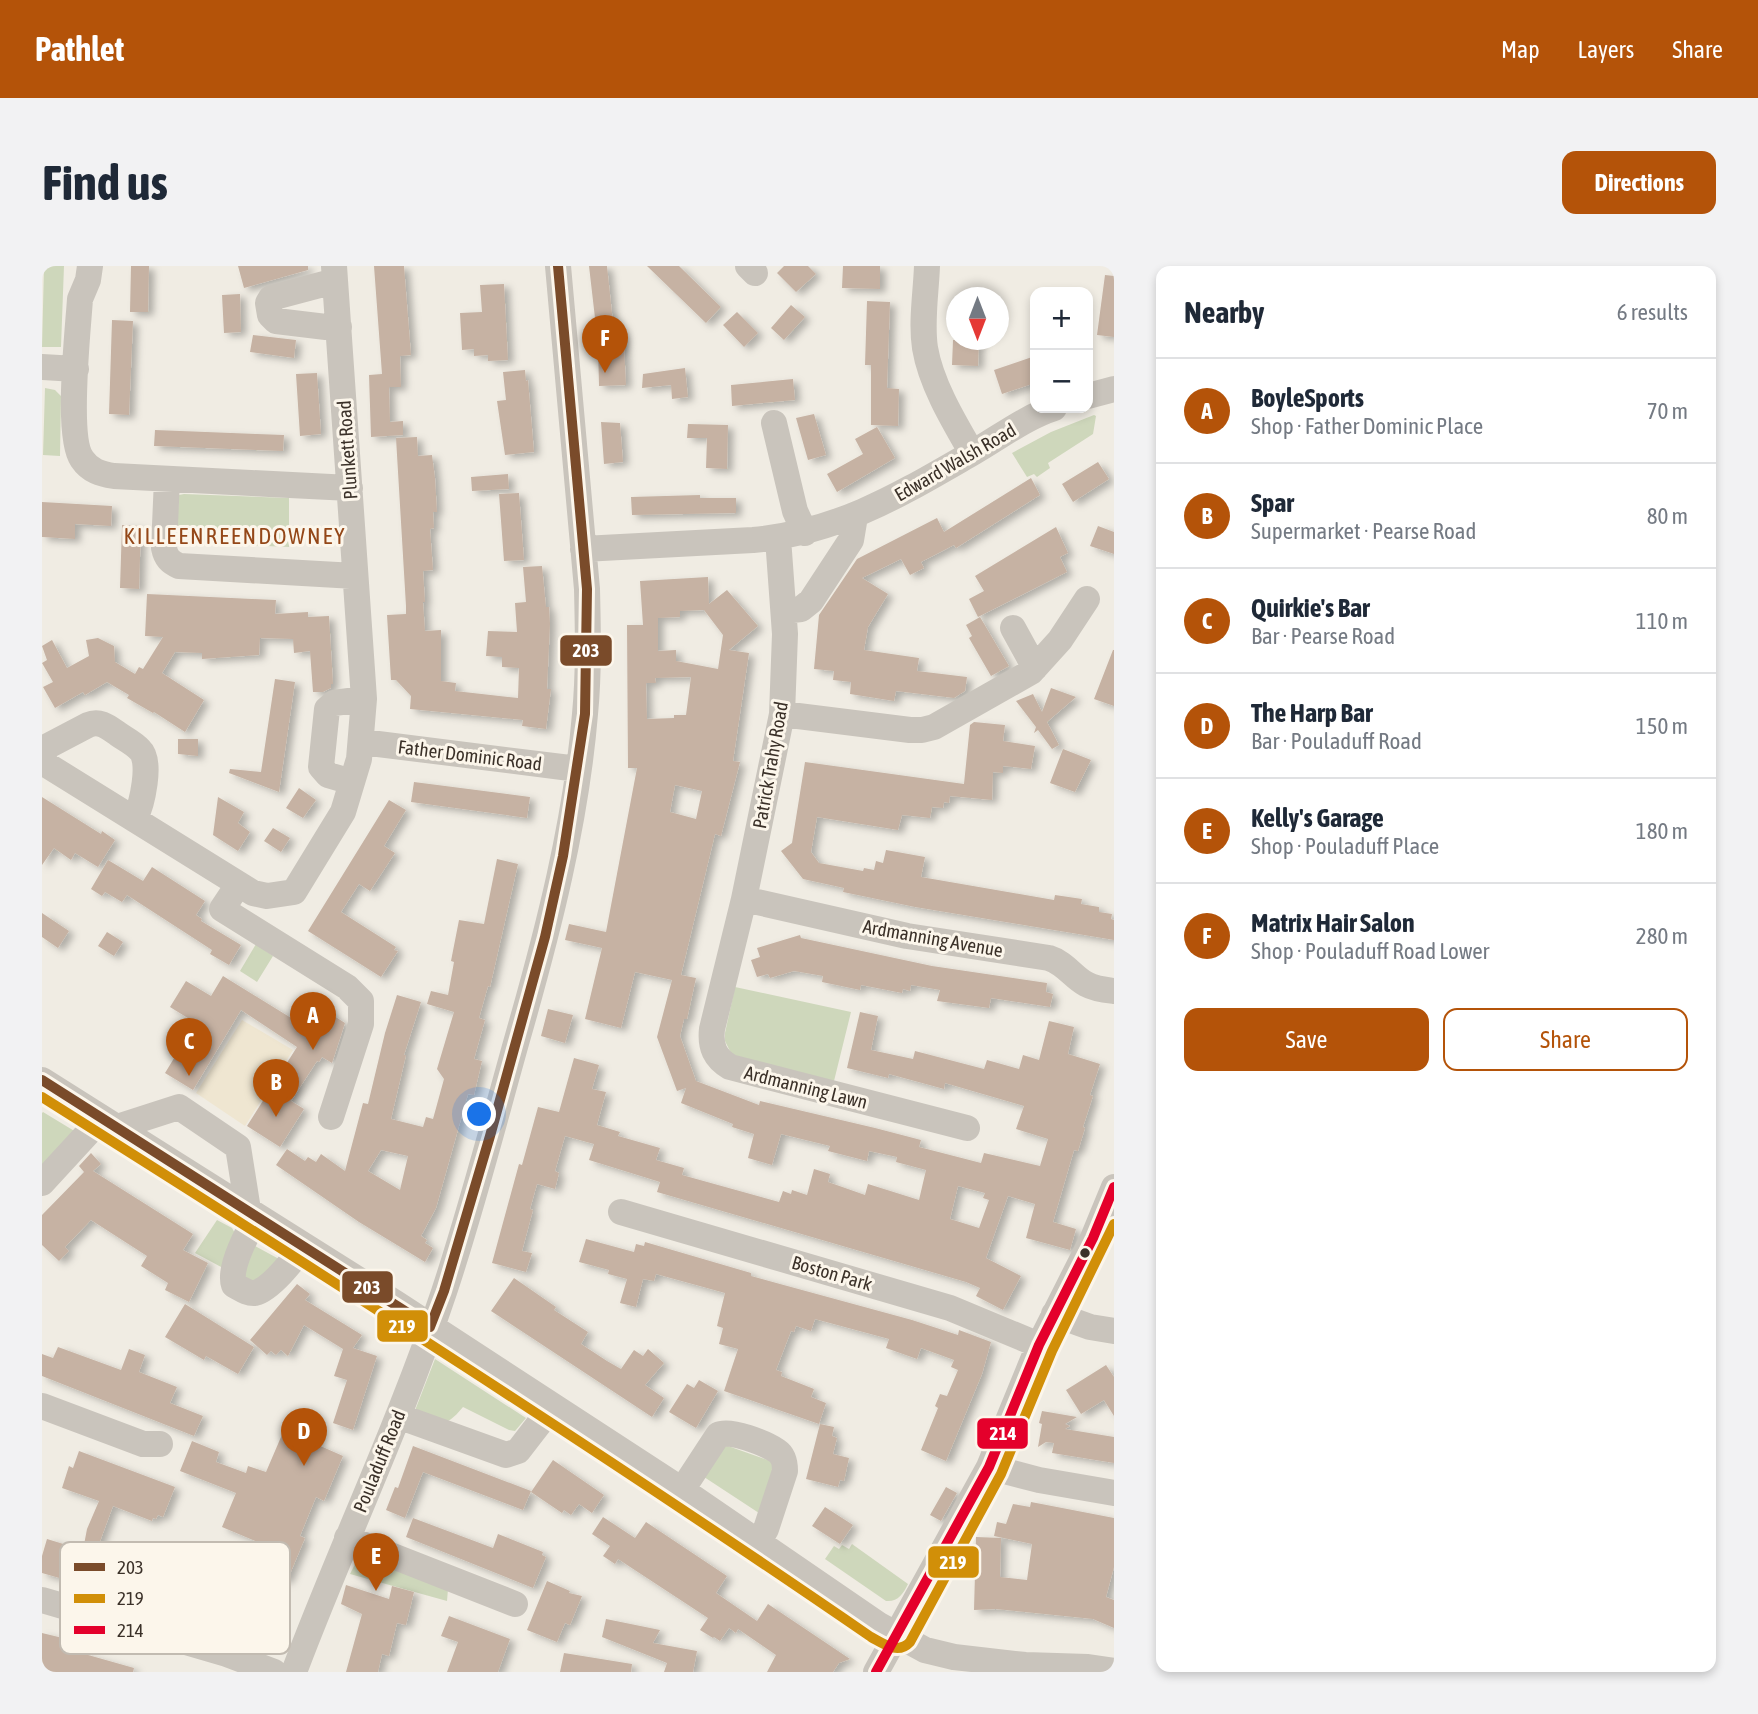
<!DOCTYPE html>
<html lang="en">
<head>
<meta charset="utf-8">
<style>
  body { margin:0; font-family:"Asap Condensed",sans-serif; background:#f2f2f3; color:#1f2937 }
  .controls { position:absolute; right:21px; top:21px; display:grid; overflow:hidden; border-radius:14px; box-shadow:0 4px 10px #0003 }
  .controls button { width:63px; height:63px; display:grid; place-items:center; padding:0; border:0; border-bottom:2px solid #e0e1e3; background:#fff; color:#1f2937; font:35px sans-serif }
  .compass { position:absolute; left:904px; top:21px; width:63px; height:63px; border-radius:50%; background:#fff; box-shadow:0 4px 10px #0003; rotate:180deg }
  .you { position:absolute; left:438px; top:849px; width:24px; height:24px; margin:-18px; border:5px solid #fff; border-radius:50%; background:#1a73e8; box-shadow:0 0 0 10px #1a73e833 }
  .badge { display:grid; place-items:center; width:46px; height:46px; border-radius:50%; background:#b45309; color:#fff; font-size:23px; font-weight:700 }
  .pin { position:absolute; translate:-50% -58px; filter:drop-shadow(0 2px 4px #0008) }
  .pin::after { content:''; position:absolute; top:37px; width:24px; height:21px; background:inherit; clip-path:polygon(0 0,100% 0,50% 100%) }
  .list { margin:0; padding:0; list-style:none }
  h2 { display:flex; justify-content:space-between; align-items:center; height:91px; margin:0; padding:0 28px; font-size:30px }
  h2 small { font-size:23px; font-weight:400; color:#747a83 }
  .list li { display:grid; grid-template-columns:46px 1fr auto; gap:21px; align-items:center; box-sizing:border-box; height:105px; padding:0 28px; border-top:2px solid #e0e1e3 }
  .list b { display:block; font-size:26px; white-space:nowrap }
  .list p { margin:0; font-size:23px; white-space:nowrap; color:#747a83 }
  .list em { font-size:23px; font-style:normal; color:#747a83 }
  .actions { display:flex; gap:14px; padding:21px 28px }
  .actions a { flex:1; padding:16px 0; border:2px solid #b45309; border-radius:14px; text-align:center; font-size:24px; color:#b45309 }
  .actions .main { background:#b45309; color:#fff }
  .map { position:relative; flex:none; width:1072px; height:1406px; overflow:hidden; border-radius:14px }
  header { display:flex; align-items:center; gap:42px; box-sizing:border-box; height:98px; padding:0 35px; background:#b45309; color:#fff }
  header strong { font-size:33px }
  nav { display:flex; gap:38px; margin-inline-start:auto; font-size:24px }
  .intro { display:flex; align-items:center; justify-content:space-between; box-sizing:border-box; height:168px; padding:0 42px }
  h1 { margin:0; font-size:49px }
  .button { padding:18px 32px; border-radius:14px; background:#b45309; color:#fff; font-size:24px; font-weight:700 }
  main { display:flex; gap:42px; padding:0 42px }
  aside { flex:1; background:#fff; border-radius:14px; box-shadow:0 4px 10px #0003 }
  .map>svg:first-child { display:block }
</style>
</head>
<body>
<header>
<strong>Pathlet</strong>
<nav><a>Map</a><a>Layers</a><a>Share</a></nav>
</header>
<div class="intro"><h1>Find us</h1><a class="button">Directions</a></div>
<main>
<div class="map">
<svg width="1072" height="1406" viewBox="0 0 1072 1406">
  <defs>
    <filter id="shadow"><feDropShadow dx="5.5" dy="3.5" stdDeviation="3.5" flood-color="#0004"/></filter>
  </defs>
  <rect width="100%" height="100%" fill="#f0ece3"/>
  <path fill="#ced7bb" d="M2,0H22L19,81H0Z
    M3,122L13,124L19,130L18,190L1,189Z
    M1052,149L1054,150L1051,168L1006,197L1008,202L995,211L992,208L985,211L970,187L1009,166Z
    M142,228L247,232V281L139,276L134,274L137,229Z
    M214,678L231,690L215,716L198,705Z
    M693,721L809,746L792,815L690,789L683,775V767Z
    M1,846L34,866L0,908V847Z
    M175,954L190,962L194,969L181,1002L153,987Z
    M213,980L237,993L219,1017L202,1013L207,983Z
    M393,1093L484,1152L473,1165L467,1164L421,1141C401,1165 398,1157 372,1147Z
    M686,1180L731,1196L734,1199L720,1249L659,1209L677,1181Z
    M810,1278L866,1318C861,1328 856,1336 844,1335L783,1293L792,1280L797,1283L800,1279L807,1283Z
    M318,1288L406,1323L405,1335L308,1308Z"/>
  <path fill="#efe6d1" d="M200,754L251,784L203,860L154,827Z"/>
  <path fill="#c6b2a3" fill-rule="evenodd" filter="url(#shadow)" d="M89,0H107L106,46H88Z
    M196,0H266V4L202,22Z
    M332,0H362L369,89L358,90L359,121H347L348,156L361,155V169L329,171L327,109L340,108Z
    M547,0H565L572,66L579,65L582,79L584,119L557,120L556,78Z
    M605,0H637L679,41L664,57Z
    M742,0H766L774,8L754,26L735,7Z
    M801,0H838V23L800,22Z
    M1063,9L1072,10V71L1055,69Z
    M462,18L466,94L446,95V89L432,90V83L420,84L418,47L440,46L438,19Z
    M198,28L199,66L182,67L180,29Z
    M825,35L848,36L845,122L857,123L856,160L829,159V99H823Z
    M749,39L763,51L742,74L729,62Z
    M695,46L716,67L702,81L681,59Z
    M70,54L91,55L87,149L67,148Z
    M211,69L254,74L252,92L208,86Z
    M911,74H937L936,100L910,99Z
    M993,90V117L960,128L952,104Z
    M643,102L646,131L630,133L629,119L600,122L601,108Z
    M483,104L484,115L486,114L492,186L463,189L455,135L464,134L461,106Z
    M275,107L279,168L258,170L254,108Z
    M751,113L753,134L690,140L689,119Z
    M772,148L784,189L766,194L754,152Z
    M559,156L578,157L581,196L562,198Z
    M646,158L686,159L685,203L664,202L665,172H645Z
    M835,161L853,192L795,226L785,208L821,188L813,173Z
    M113,164L242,169L241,185L112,180Z
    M375,171L376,190L390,189L393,212L395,246H391L392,262L388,263L391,304L381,305L383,336H381L383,365L399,364V415L414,417L413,425L476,432L477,402L460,401V391L444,390L446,365L475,366L473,337L484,336L481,301L500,300L504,341H507L508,358L505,423H509L504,463L480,460L481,454L368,443L369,430L354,414H349L345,349L364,348V340L354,172Z
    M1056,196L1067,213L1031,236L1020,218Z
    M466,208L467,223L430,225L429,211Z
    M989,212L998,229L914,282L912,279L879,296L882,302L868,309L859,293L820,312L846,328L826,361L822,384L877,392L875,405L925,411L923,425L912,432L854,425L852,435L808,428L809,416L791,414L792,405L772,403L777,349L815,293L895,252L902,266Z
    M477,227L482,294L462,295L457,228Z
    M658,229V232H694V247L590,249L589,231Z
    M0,236L70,240L69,260L33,258V273L0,271Z
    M80,259L99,260L97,323L78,322Z
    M1056,260L1072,266V288L1048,280Z
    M1014,261L1026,287L1018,291L1025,306L936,351L927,333L942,325L933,310Z
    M666,311L667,338L685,324L716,360L687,384L707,387L691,495L698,496L679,570L673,568L639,709L654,712L645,753H642L638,770L654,815L717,839L718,835L833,862L879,874L877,881L939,897L942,887L998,900L1006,873L974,863L982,840L903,817L902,823L847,808L846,812L805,802L818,746L836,750L829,784L871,793L873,785L942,803L945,794L977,803L981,789L997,794L1007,755L1032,761L1026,788L1058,798L1048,829L1051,830L1041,861L1043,862L1036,885L1032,884L1011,956L1034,963L1028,984L984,972L993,938L966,930L944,992L979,1010L961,1044L934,1030L938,1022L924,1016L615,926L618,916L547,894L552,878L523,870L513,905L517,907L513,923L495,918L488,943L491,944L480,985L490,987L484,1006L450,997L477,898L480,899L496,841L517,846L532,792L557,799L550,823L564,826L555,859L578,866L576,870L618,882L614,894L642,902L640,909L737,936L741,925L749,928L750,924L765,929L772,903L788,908L786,916L823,929L826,918L877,934L884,904L854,896L855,891L827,885L825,895L786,885L788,880L739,868L730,899L706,892L712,868L690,861L691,858L639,837L644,822L635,825L615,771L630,714L593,706L579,762L543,753L560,682L523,674L527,658L564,666L595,502H586L585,359H601L598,315ZM662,344L681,369L676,403L634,395V384L616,385V352L638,351V345ZM649,411L644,449H632V452L605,453L604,417H614L613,412ZM633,519L660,525L654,553L628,546ZM916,920L943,927L941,932L947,934L937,962L908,953Z
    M105,328L234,334L233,348L266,346V351L287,350L291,418H289V422L281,426H271L268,385L252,387L251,373L218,372L217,389L160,393V387L133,386L120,407L162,434L143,466L112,446L111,447L85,432L87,429L65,416L43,429L41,426L13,442L1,421L11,416L0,397L5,394L0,380L10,374L25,402L47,390L44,374L56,372L72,380L73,396L93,408L97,401L101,403L121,371L103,370Z
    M938,351L967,400L949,410L927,372L930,370L924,359Z
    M1071,384H1072V440L1052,433Z
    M233,413L253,416L237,526L187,507L188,503L219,506Z
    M1009,422L1034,431L1005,456L1017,479L1010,483L996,464L992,467L994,461L974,435L991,428L1000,446Z
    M932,456L963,459L961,475L993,480L989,503L961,500V507L951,506L950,534L908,530L907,537L902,536L901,542L890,541L888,552L860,549L856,564L775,551L769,586L777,597L821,605L822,602L832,604L834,595L841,597L844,584L883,591L879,611L1012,634L1013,629L1040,633L1039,638L1057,641V646L1070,648L1069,653L1072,654V674L873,641L801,626L802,622L761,613L739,585L750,577L763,496L922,518L928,459Z
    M136,473H156V490L136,488Z
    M1021,483L1049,494L1033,526L1008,517Z
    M372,516L488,531L485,552L369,536Z
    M257,522L274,534L261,552L244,542Z
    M0,531L59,568L60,565L73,574L56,601L33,587L29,594L12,582L0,599Z
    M176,531L202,546L196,557L208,566L196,585L171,569Z
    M347,534L364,544L342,580L353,587L328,625L317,618L299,646L354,681L352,684L356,685L339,711L266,665Z
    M231,562L248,572L239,586L222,575Z
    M455,593L476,598L448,721L446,720L437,752L443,754L432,793L440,795L432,829L426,828L394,942L379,970L385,974L383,977L391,982L383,996L317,956L234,899L245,883L263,895L266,891L274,896L279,888L303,905L321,837L326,838L343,767L355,729L379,736L362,789H364L349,853L381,861L384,851L391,853L402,813L395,803L412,746L385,738L389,725L406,729L412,696L409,695L417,654L442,658ZM339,884L366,890L358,924L326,905Z
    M66,594L101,615L110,601L163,635L154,649L160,653L159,655L199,679L187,699L168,688L170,684L85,629L80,636L63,626L60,630L49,623Z
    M0,647L27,665L16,682L0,671Z
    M65,666L81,676L72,690L56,680Z
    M758,669L759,672L890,700L1005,717L1004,726L1011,728L1008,741L949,732L947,742L895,735L898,724L869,719L868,725L861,723L860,727L819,719L818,724L780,716L781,710L752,705L728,712L726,708L715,711L709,694L718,691L715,682Z
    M181,710L267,763L281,743L303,757L290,797L280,791L277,796L275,795L249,835L262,843L238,881L205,860L255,781L199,744L151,824L123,807L134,789L142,794L162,762L128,741L144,715L169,730Z
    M506,743L531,749L523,777L499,770Z
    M49,887L59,898L51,905L151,968L141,984L166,997L147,1036L123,1024L126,1017L99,1000L105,990L49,954L23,981L27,985L17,995L0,979V949L42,906L37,900Z
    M544,973L592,986L594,978L602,980L603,976L709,1007V1010L738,1018L870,1054L916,1069L917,1064L949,1076L940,1108L904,1195L879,1184L896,1142L893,1140L898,1128L905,1130L916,1104L909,1101L912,1094L879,1082L875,1093L844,1082L847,1073L773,1053L769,1065L754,1060L752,1066L749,1065L734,1104L740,1106L739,1110L772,1123L769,1131L784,1137L777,1158L682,1125L696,1083L677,1078L681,1062L675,1060L683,1027L614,1008L612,1015L601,1013L594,1041L578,1037L585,1013L566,1008L567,1004L537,996Z
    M472,1012L514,1041L512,1044L546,1066L539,1078L565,1095L579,1103L592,1084L601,1090L606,1083L622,1097L603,1119L622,1132L610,1151L449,1045Z
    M255,1018L268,1028L263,1034L320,1069L311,1082L335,1090L311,1164L291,1157L305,1114L292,1110L301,1083L262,1059L246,1090L239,1084L234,1089L229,1085L225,1089L208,1074Z
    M143,1038L212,1081L196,1108L164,1090L162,1094L123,1071Z
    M16,1081L79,1104L87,1083L103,1089L97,1106L135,1121L128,1137L161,1150L152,1170L0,1110V1088L11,1092Z
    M1064,1099L1072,1111V1150L1062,1134L1039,1148L1024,1124Z
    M657,1114L676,1125L654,1162L627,1146L645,1118L652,1122Z
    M1000,1145L1035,1151L1023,1158L1028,1160L1023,1163L1072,1171V1197L1010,1187L1012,1177L1004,1176L996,1181L1000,1158L997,1157Z
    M778,1158L792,1161L790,1170L795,1172L791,1188L807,1192L802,1215L798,1214L796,1221L764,1213Z
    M242,1164L301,1190L282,1235L274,1231L258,1270L263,1272L245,1315L226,1307L231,1294L217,1286L220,1280L217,1279L218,1277L180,1261L194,1227L138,1205L150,1175L177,1186L174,1196L204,1207L206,1200L224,1206Z
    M371,1180L489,1225L481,1244L381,1206L363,1252L344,1244L353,1221L356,1222Z
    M37,1185L133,1221L121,1251L116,1249L114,1253L111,1252L110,1255L71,1240L57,1278L87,1286L83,1300L94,1303V1305L171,1327L172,1321L235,1337L223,1375L128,1346L129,1344L0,1307V1290L5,1273L41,1284L45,1263L57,1235L20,1222L27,1200L31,1202Z
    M511,1194L562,1229L550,1247L537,1238L529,1249L522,1244L520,1247L489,1226Z
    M904,1221L915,1227L899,1255L888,1249Z
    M989,1236L1072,1252V1301L1064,1331L1072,1334V1362L1051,1353L954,1343L932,1344L934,1271L959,1272L958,1311L985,1314L990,1278L952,1270L955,1256L964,1258L971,1238L988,1241Z
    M783,1241L811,1259L798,1278L770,1260Z
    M561,1251L593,1272L604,1256L685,1310L674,1327L715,1355L726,1338L808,1393L797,1397L791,1406H725L734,1389L696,1363L694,1367L687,1362L678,1375L672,1371L671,1372L658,1364L666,1352L576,1293L573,1298L561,1290L568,1280L550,1268Z
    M371,1252L451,1282L456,1268L501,1286L500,1289L504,1291L491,1322L364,1271Z
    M505,1315L528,1325L527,1327L540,1330L528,1359L523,1357L515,1376L485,1364Z
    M304,1319L347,1333L350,1320L372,1326L364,1359L355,1357L347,1390L340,1388L336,1406H304L320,1348L299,1338Z
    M407,1350L468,1373L456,1406H405L416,1376L399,1370Z
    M564,1353L618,1364L611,1377L655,1385L651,1406H622L625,1397L560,1371Z
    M0,1367L41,1377L39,1387L92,1402L91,1406H0Z
    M522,1387L590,1398L589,1406H518Z"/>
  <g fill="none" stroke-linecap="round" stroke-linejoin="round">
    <path stroke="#c9c4bc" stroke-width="26" d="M48,0L46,14L38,33C36,64 24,171 40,193C48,205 59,208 72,210L308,222
      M706,0L713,7
      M885,0C884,27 879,56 883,82C889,118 912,156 930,187
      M293,15L229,32L226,37L228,49L234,55L284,61H297
      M0,101L34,103
      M1046,130L1072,123
      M732,157L753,245L763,267
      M125,213L122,282C124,292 128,296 137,300L313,310
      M736,272L743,368L740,448L702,633L670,763C668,781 673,792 688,801L925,862
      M541,283L711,274C798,266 859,228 932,186C958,171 984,151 1012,142
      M742,345L759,343L769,335L809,274L813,250
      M971,362L993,402
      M740,448L868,464H880L892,461L989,406L1018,374L1045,333
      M320,476L536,503
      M0,490L6,480L46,459C58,454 66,461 76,468C83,473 92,477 98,484C110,495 100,539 93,552
      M0,496L211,627L225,630L252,626L301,546L317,493L322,433L292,0
      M310,516L286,509L279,501L285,443L292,437L322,433
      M196,619L180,643L305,721L319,735V758L289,851
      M702,633L865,670L1007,692C1023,697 1031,711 1044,718C1053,723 1063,724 1072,725
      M0,814L355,1038L640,1224L837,1359L883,1384L912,1391L983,1399L1046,1401L1072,1405
      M75,861L137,841L196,881L206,944
      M0,917L46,867L57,850
      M579,946L908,1042L997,1079
      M215,951C206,965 186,1002 192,1019C198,1022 206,1028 213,1027C229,1023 252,993 262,980
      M1012,1048L1048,1061L1072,1065
      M0,1140L101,1178H118
      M356,1150L464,1189L476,1185L510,1141
      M947,1201L997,1214L1072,1227
      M640,1224L676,1169C688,1163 723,1177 735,1185C741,1189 743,1197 743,1205L724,1263L716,1277
      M305,1272L473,1338
      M0,1334L185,1388L232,1406
      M252,1406C300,1279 359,1155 402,1026C430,942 452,855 476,770C506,665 534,557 543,448C547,407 546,365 545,323L516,0
      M834,1406L947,1201L997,1079L1051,972L1072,921"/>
    <defs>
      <path id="bus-1" d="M0,814L388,1061L402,1025L448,870L503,671L521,590L543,448L545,323L516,0"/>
      <path id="bus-2" d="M0,831C279,1007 557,1184 829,1371C842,1378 856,1389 868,1376L959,1208L1010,1085L1072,958"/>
      <path id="bus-3" d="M834,1406L947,1201L997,1079L1051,972L1072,921"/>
    </defs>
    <use href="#bus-1" stroke="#fcf6eb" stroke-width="16"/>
    <use href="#bus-2" stroke="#fcf6eb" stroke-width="16"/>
    <use href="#bus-3" stroke="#fcf6eb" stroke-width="16"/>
    <use href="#bus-1" stroke="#7a4b2a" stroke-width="10"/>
    <use href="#bus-2" stroke="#d18f08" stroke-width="10"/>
    <use href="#bus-3" stroke="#e4002b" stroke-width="10"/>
  </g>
  <circle fill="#3b3129" stroke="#fcf6eb" stroke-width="2.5" cx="1043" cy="987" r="6"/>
  <g text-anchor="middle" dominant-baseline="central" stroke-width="6" stroke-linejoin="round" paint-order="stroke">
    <g font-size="19" fill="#3b3129" stroke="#fcf6eb">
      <text transform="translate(305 184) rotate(-94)">Plunkett Road</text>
      <text transform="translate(913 196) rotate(-30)">Edward Walsh Road</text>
      <text transform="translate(428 489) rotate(7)">Father Dominic Road</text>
      <text transform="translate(728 499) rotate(-80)">Patrick Trahy Road</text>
      <text transform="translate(891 672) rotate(10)">Ardmanning Avenue</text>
      <text transform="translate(764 821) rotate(14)">Ardmanning Lawn</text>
      <text transform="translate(790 1007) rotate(16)">Boston Park</text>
      <text transform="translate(337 1195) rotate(-68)">Pouladuff Road</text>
    </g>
    <g font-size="23" letter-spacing="2" fill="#944718" stroke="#fcf6eb">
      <text x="193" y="270">KILLEENREENDOWNEY</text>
    </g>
  </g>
  <rect x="18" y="1276" width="230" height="112" rx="10" fill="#fcf6eb" stroke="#c2bbb1" stroke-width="2"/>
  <rect x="32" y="1297" width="31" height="8" fill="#7a4b2a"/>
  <rect x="32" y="1328" width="31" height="9" fill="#d18f08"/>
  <rect x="32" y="1360" width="31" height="8" fill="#e4002b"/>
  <g font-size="19" fill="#3b3129">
    <text x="75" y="1308">203</text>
    <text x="75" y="1339">219</text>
    <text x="75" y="1371">214</text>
  </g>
  <g stroke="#fcf6eb" stroke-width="2.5">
    <rect x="517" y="368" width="54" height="33" rx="7" fill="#7a4b2a"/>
    <rect x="299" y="1004" width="53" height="34" rx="7" fill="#7a4b2a"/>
    <rect x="334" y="1043" width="53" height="34" rx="7" fill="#d18f08"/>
    <rect x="934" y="1151" width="53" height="33" rx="7" fill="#e4002b"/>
    <rect x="885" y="1279" width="53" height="34" rx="7" fill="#d18f08"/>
  </g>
  <g font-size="19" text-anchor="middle" font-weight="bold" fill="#fff">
    <text x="544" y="391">203</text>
    <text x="325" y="1028">203</text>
    <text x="360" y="1067">219</text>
    <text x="961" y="1174">214</text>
    <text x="911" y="1303">219</text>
  </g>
</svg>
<div class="controls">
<button>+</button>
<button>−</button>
</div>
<svg class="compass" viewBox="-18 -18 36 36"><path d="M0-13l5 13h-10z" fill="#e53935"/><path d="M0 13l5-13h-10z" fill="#747a83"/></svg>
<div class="you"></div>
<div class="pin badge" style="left:271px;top:784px">A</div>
<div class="pin badge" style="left:234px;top:851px">B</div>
<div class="pin badge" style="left:147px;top:810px">C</div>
<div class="pin badge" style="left:262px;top:1200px">D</div>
<div class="pin badge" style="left:334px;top:1325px">E</div>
<div class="pin badge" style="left:563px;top:107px">F</div>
</div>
<aside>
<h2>Nearby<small>6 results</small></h2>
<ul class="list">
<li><span class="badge">A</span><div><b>BoyleSports</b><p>Shop · Father Dominic Place</p></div><em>70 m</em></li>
<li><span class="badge">B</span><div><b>Spar</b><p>Supermarket · Pearse Road</p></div><em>80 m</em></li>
<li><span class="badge">C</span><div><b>Quirkie's Bar</b><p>Bar · Pearse Road</p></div><em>110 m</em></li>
<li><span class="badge">D</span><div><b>The Harp Bar</b><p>Bar · Pouladuff Road</p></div><em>150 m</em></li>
<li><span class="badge">E</span><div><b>Kelly's Garage</b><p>Shop · Pouladuff Place</p></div><em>180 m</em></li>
<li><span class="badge">F</span><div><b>Matrix Hair Salon</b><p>Shop · Pouladuff Road Lower</p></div><em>280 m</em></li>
</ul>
<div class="actions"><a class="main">Save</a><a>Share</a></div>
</aside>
</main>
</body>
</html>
